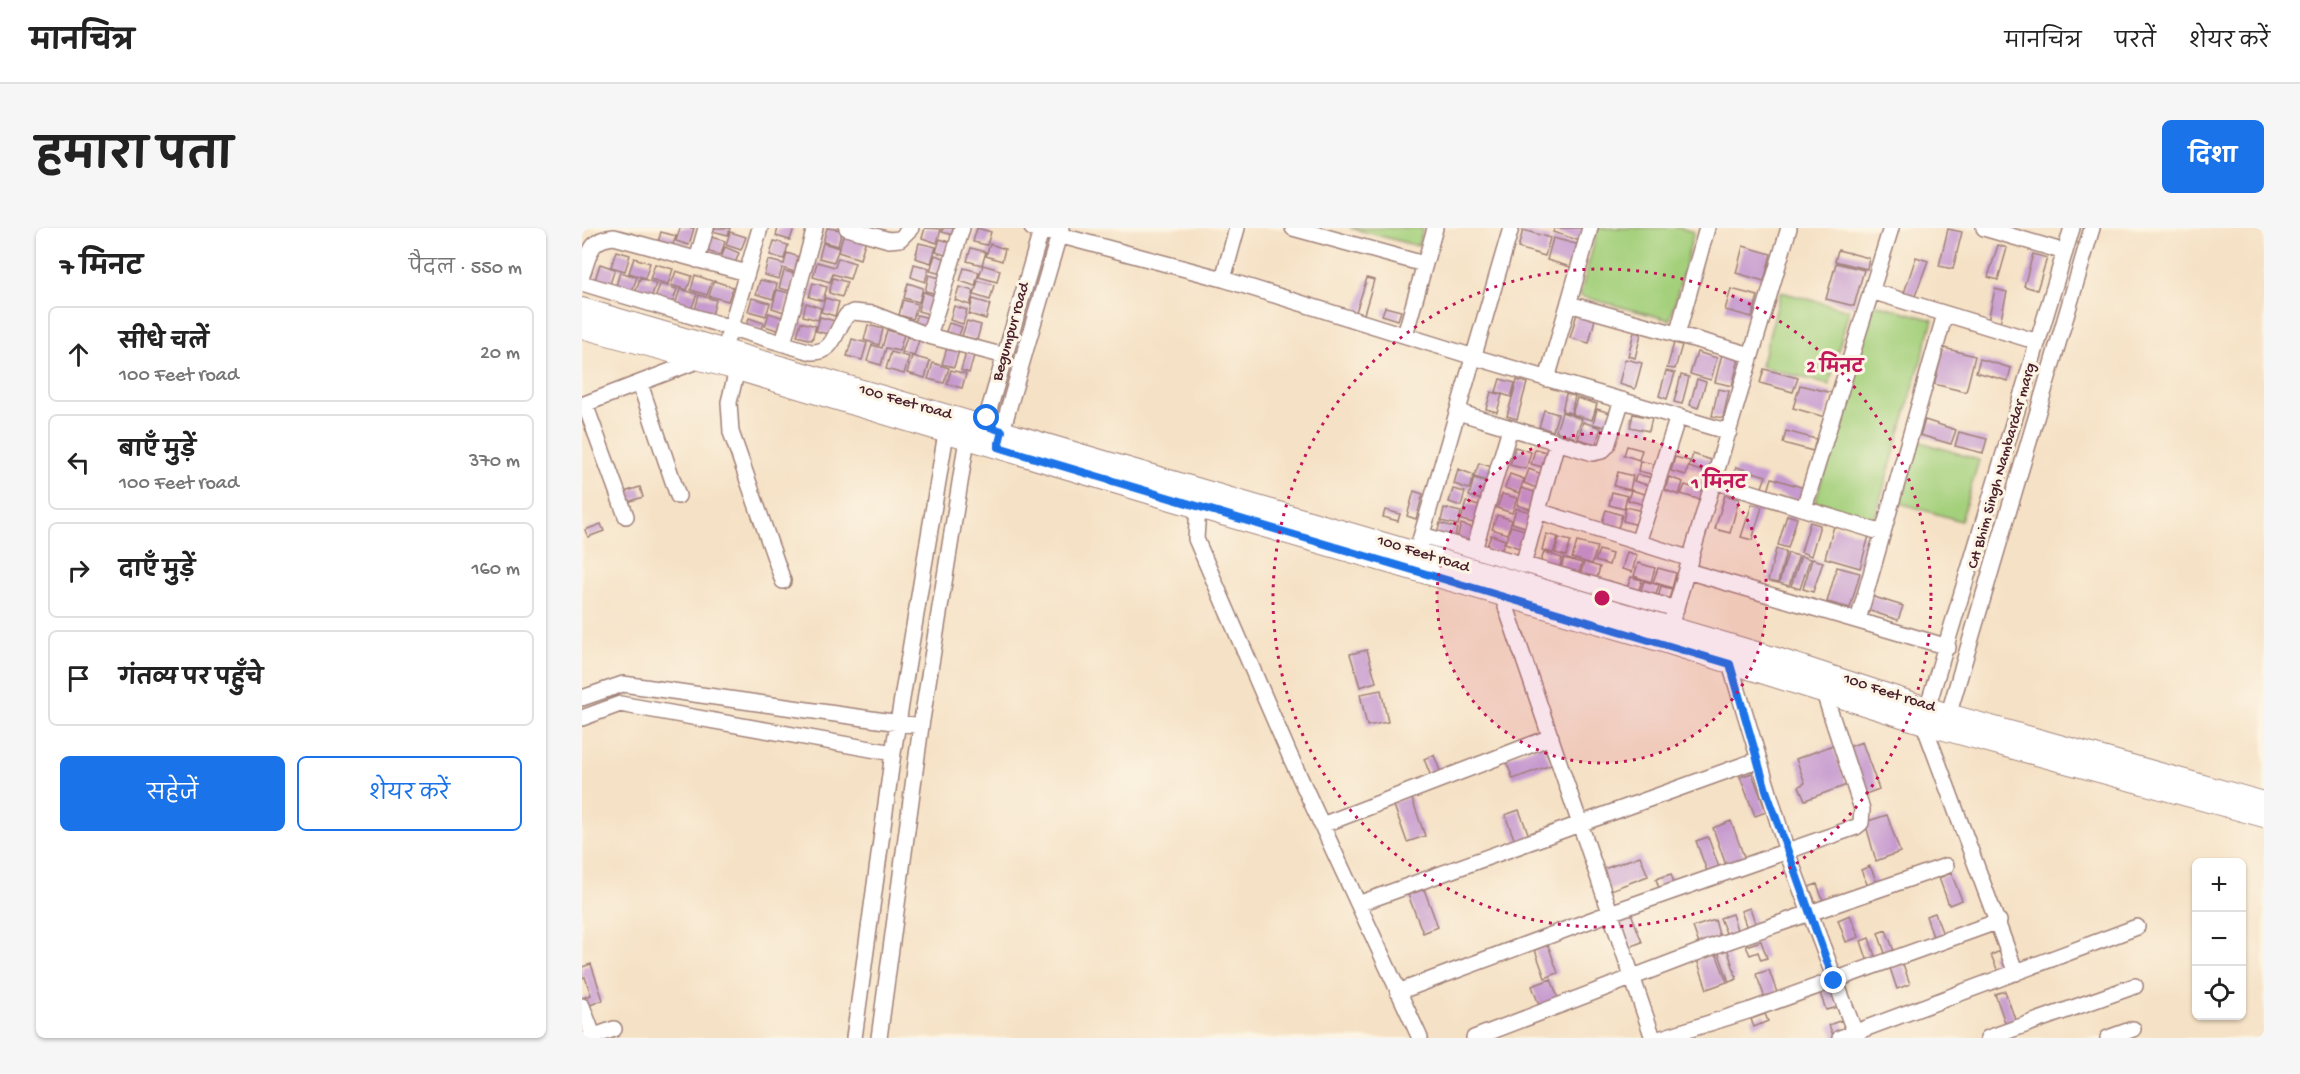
<!DOCTYPE html>
<html lang="hi">
<head>
<meta charset="utf-8">
<style>
  body { margin:0; font-family:"Gochi Hand","Playpen Sans Deva",sans-serif; background:#f6f6f6; color:#222 }
  .controls { position:absolute; right:18px; bottom:18px; display:grid; overflow:hidden; border-radius:9px; box-shadow:0 2px 4px #0004 }
  .controls button { width:54px; height:54px; display:grid; place-items:center; padding:0; border:0; border-bottom:2px solid #e0e0e0; background:#fff; color:#222; font:30px sans-serif }
  .stop { position:absolute; width:18px; height:18px; margin:-14px; border:4px solid #1a73e8; border-radius:50%; background:#fff }
  .stop.end { background:#1a73e8; border-color:#fff; box-shadow:0 2px 6px #0008 }
  .list { margin:0; padding:0; list-style:none }
  h2 { display:flex; justify-content:space-between; align-items:center; height:78px; margin:0; padding:0 24px; font-size:26px }
  h2 small { font-size:20px; font-weight:400; color:#767676 }
  .list li { display:grid; grid-template-columns:39px 1fr auto; gap:18px; align-items:center; box-sizing:border-box; height:96px; margin:0 12px 12px; padding:0 12px; border:2px solid #e0e0e0; border-radius:9px }
  .list b { display:block; font-size:22px; white-space:nowrap }
  .list p { margin:0; font-size:20px; white-space:nowrap; color:#767676 }
  .list em { font-size:20px; font-style:normal; color:#767676 }
  .actions { display:flex; gap:12px; padding:18px 24px }
  .actions a { flex:1; padding:14px 0; border:2px solid #1a73e8; border-radius:9px; text-align:center; font-size:21px; color:#1a73e8 }
  .actions .main { background:#1a73e8; color:#fff }
  .icon { flex:none; width:33px; height:33px; fill:none; stroke:currentColor; stroke-width:2; stroke-linecap:round; stroke-linejoin:round }
  .map { position:relative; flex:none; width:1682px; height:810px; overflow:hidden; border-radius:9px }
  header { display:flex; align-items:center; gap:36px; box-sizing:border-box; height:84px; padding:0 30px; background:#fff; border-bottom:2px solid #e0e0e0 }
  header strong { font-size:28px }
  nav { display:flex; gap:33px; margin-inline-start:auto; font-size:21px }
  .intro { display:flex; align-items:center; justify-content:space-between; box-sizing:border-box; height:144px; padding:0 36px }
  h1 { margin:0; font-size:42px }
  .button { padding:15px 27px; border-radius:9px; background:#1a73e8; color:#fff; font-size:21px; font-weight:700 }
  main { display:flex; gap:36px; padding:0 36px }
  aside { flex:1; background:#fff; border-radius:9px; box-shadow:0 2px 4px #0004 }
  .map>svg:first-child { display:block }
</style>
</head>
<body>
<header>
<strong>मानचित्र</strong>
<nav><a>मानचित्र</a><a>परतें</a><a>शेयर करें</a></nav>
</header>
<div class="intro"><h1>हमारा पता</h1><a class="button">दिशा</a></div>
<main>
<aside>
<h2>7 मिनट<small>पैदल · 550 m</small></h2>
<ul class="list">
<li><svg class="icon" aria-label="ahead" viewBox="0 0 24 24"><path d="M12 20V5M6 11l6-6 6 6"/></svg><div><b>सीधे चलें</b><p>100 Feet road</p></div><em>20 m</em></li>
<li><svg class="icon" aria-label="left" viewBox="0 0 24 24"><path d="M17 20v-9H6M10 6l-5 5 5 5"/></svg><div><b>बाएँ मुड़ें</b><p>100 Feet road</p></div><em>370 m</em></li>
<li><svg class="icon" aria-label="right" viewBox="0 0 24 24"><path d="M7 20v-9h11M14 6l5 5-5 5"/></svg><div><b>दाएँ मुड़ें</b></div><em>160 m</em></li>
<li><svg class="icon" aria-label="arrive" viewBox="0 0 24 24"><path d="M6 21V4h12l-3 4 3 4H6"/></svg><div><b>गंतव्य पर पहुँचे</b></div></li>
</ul>
<div class="actions"><a class="main">सहेजें</a><a>शेयर करें</a></div>
</aside>
<div class="map">
<svg width="1682" height="810" viewBox="0 0 1682 810">
  <rect width="100%" height="100%" fill="#fcf5e5"/>
  <filter id="ink" filterUnits="userSpaceOnUse"><feTurbulence type="fractalNoise" baseFrequency=".0167" numOctaves="2"/><feDisplacementMap in="SourceGraphic" scale="12" xChannelSelector="R" yChannelSelector="G"/><feConvolveMatrix kernelMatrix="1 2 1 2 8 2 1 2 1" color-interpolation-filters="sRGB"/></filter>
  <filter id="wash" filterUnits="userSpaceOnUse"><feTurbulence type="fractalNoise" baseFrequency=".008" numOctaves="4" result="noise"/><feDisplacementMap in="SourceGraphic" scale="24" xChannelSelector="R" yChannelSelector="G"/><feGaussianBlur stdDeviation="1.35" result="paint"/><feColorMatrix in="noise" values="0 0 0 0 0 0 0 0 0 0 0 0 0 0 0 0 0 1.4 0 .05"/><feComposite in="paint" operator="in"/></filter>
  <g filter="url(#wash)">
    <rect width="100%" height="100%" fill="#f5e1c5"/>
    <path fill="#a4d07c" stroke="#777854" stroke-width="1.5" d="M768,0H841L836,18Z
      M1016,0H1098L1112,4L1088,92L998,68Z
      M1199,64L1267,82L1247,157L1179,138Z
      M1291,75L1351,92L1291,296L1232,278Z
      M1336,213L1397,232L1379,293L1318,275Z"/>
    <g id="blocks">
      <path fill="#c69acf" d="M98,0H112L107,17L94,13Z
        M131,0H148L146,7L130,3Z
        M196,0H212L208,12L194,8Z
        M245,0L260,2L256,18L241,14Z
        M343,0L359,1L355,15L340,10Z
        M361,0H377L375,8L360,4Z
        M395,0L409,4L405,17L391,14Z
        M973,0H1002L998,13L971,4Z
        M1366,1L1380,4L1371,41L1357,38Z
        M941,2L968,10L963,28L936,20Z
        M79,4L94,8L89,22L75,18Z
        M148,4L164,9L159,22L144,17Z
        M262,5L284,11L278,31L256,24Z
        M129,9L143,13L139,27L124,23Z
        M971,10L998,17L992,40L965,32Z
        M358,11L370,15L366,28L354,24Z
        M192,13L206,17L202,31L188,27Z
        M241,15L257,20L252,34L237,30Z
        M337,15L354,19L349,35L333,30Z
        M408,16L423,21L420,33L404,28Z
        M1416,17L1425,20L1416,52L1406,49Z
        M1161,18L1189,26L1182,53L1154,45Z
        M143,19L157,25L151,41L137,36Z
        M389,20L404,24L400,37L385,33Z
        M1256,22L1287,30L1285,41L1253,33Z
        M34,23L48,27L43,43L29,39Z
        M205,25L220,30L216,45L200,40L197,51L182,47L186,32L202,36Z
        M1451,26L1465,30L1455,62L1442,58Z
        M353,27L365,31L360,46L348,43Z
        M1334,29L1346,33L1333,68L1322,65Z
        M52,30L68,35L63,50L47,45Z
        M256,30L273,35L268,51L251,46L248,54L231,49L235,34L253,39Z
        M1254,35L1282,42L1272,78L1244,71Z
        M18,36L33,41L27,59L12,55Z
        M73,36L91,41L86,56L68,51Z
        M332,36L347,40L343,54L329,49Z
        M401,37L418,42L415,54L397,49Z
        M382,40L397,44L393,58L378,53Z
        M94,43L110,48L105,62L89,57Z
        M202,43L214,46L209,63L197,60Z
        M38,44L55,49L49,66L33,61Z
        M113,47L130,53L125,67L109,62Z
        M347,47L361,51L356,66L343,63Z
        M58,50L74,55L69,71L53,66Z
        M251,50L265,54L260,69L247,65Z
        M785,50L792,52L782,86L774,84Z
        M178,52L195,56L191,71L174,66Z
        M132,53L151,59L146,73L127,68Z
        M396,53L412,57L408,72L392,67Z
        M231,55L245,59L241,73L227,69Z
        M326,55L341,60L337,74L322,70Z
        M78,56L95,61L89,79L72,74Z
        M377,59L392,63L388,77L373,72Z
        M98,61L115,66L109,82L93,77Z
        M1149,61L1176,68L1170,89L1143,82Z
        M1413,61L1425,64L1418,95L1406,93Z
        M195,62L208,65L202,84L190,80Z
        M341,64L357,69L351,87L336,83Z
        M117,67L134,72L130,87L113,82Z
        M170,70L188,75L184,88L166,83Z
        M243,70L257,74L253,88L239,84Z
        M391,71L408,76L404,91L387,86Z
        M321,72L336,76L331,91L317,87Z
        M224,75L239,80L236,92L221,88Z
        M372,78L385,82L381,96L368,92Z
        M803,79L819,83L816,92L800,87Z
        M996,82L1014,87L1007,115L988,110Z
        M187,85L202,90L198,103L183,98Z
        M335,87L351,91L348,102L332,98Z
        M238,89L253,93L249,107L234,103Z
        M167,90L182,95L180,101L165,97Z
        M385,93L399,97L395,112L380,108Z
        M219,94L234,98L230,112L215,108Z
        M367,95L380,99L376,110L363,106Z
        M286,97L301,101L297,117L282,112Z
        M305,102L322,107L317,123L304,120L299,137L285,133L290,117L300,120Z
        M1052,104L1059,106L1053,130L1046,128Z
        M325,109L337,112L332,128L320,124Z
        M270,111L285,115L280,132L265,128Z
        M1092,115L1100,117L1093,141L1085,140Z
        M365,120L377,123L372,139L360,136Z
        M1362,120L1393,128L1384,164L1352,156Z
        M309,124L327,129L322,146L304,141Z
        M1115,124L1135,130L1129,152L1108,146Z
        M384,125L392,128L387,145L379,142Z
        M1140,126L1157,131L1150,158L1133,154Z
        M330,128L348,133L343,150L325,145Z
        M1043,131L1060,135L1053,161L1037,156Z
        M1398,131L1429,140L1426,153L1394,144Z
        M351,135L367,140L362,155L346,151Z
        M1182,141L1216,150L1211,164L1178,155Z
        M369,142L384,146L380,160L365,156Z
        M1084,143L1093,145L1085,171L1077,168Z
        M1099,147L1107,149L1100,176L1092,174Z
        M918,151L933,155L929,169L914,164Z
        M1115,151L1124,154L1116,180L1108,177Z
        M935,152L945,155L935,191L925,188Z
        M1218,157L1250,165L1243,189L1211,180Z
        M1136,161L1147,163L1141,190L1130,188Z
        M909,164L920,167L915,184L904,181Z
        M984,166L993,168L989,185L980,183Z
        M995,170L1015,176L1010,192L990,186Z
        M1015,181L1031,186L1027,200L1011,196Z
        M962,182L976,186L971,203L957,199Z
        M980,184L1000,191L993,210L974,203Z
        M1051,186L1070,190L1067,203L1048,199Z
        M1343,192L1374,202L1369,216L1338,207Z
        M1001,194L1019,200L1014,216L996,211Z
        M1204,203L1234,211L1231,223L1201,215Z
        M1377,204L1405,211L1401,225L1373,218Z
        M1045,218L1060,222L1057,232L1042,227Z
        M933,219L949,224L944,241L928,237Z
        M953,221L968,225L964,240L949,236Z
        M1111,226L1129,232L1125,245L1107,239Z
        M1093,229L1108,233L1104,247L1089,243Z
        M1058,233L1076,237L1073,247L1056,243Z
        M897,235L913,240L908,254L892,249Z
        M1154,239L1184,248L1179,262L1150,252Z
        M876,241L892,247L887,261L872,256Z
        M947,241L962,247L957,261L942,255Z
        M1036,244L1051,248L1048,262L1032,258Z
        M928,246L942,251L937,265L923,260Z
        M1055,246L1070,250L1068,258L1052,253Z
        M1087,249L1101,254L1097,267L1083,262Z
        M892,250L908,255L903,273L887,268Z
        M1190,250L1222,260L1218,273L1186,263Z
        M1103,257L1122,263L1119,272L1099,266Z
        M58,259L61,269L43,275L39,265Z
        M940,260L955,265L951,282L935,277Z
        M871,261L883,264L879,278L867,274Z
        M1049,262L1066,267L1063,277L1046,272Z
        M832,263L841,266L834,291L825,288Z
        M1030,264L1045,268L1042,281L1027,277Z
        M920,266L935,270L930,285L915,280Z
        M1143,267L1157,271L1148,305L1133,301Z
        M884,274L900,279L896,296L879,292Z
        M1170,276L1180,279L1170,312L1159,309Z
        M1044,279L1060,283L1056,297L1041,293Z
        M862,280L879,284L876,297L859,293Z
        M934,280L951,285L946,300L930,295Z
        M803,282L818,286L816,293L801,289Z
        M1024,282L1040,287L1036,300L1020,295Z
        M915,287L930,292L925,306L910,301Z
        M1205,287L1215,290L1206,320L1196,317Z
        M1228,294L1238,297L1229,328L1219,324Z
        M858,295L875,300L872,313L854,308Z
        M19,296L22,303L6,309L3,302Z
        M879,296L895,301L891,318L874,314Z
        M929,298L946,303L940,321L923,315Z
        M1252,298L1287,308L1278,340L1243,330Z
        M964,306L976,309L971,325L960,322Z
        M909,307L923,312L918,326L904,321Z
        M977,310L989,313L984,328L973,325Z
        M995,314L1015,319L1010,336L990,330Z
        M1194,321L1204,324L1196,355L1186,353Z
        M1017,322L1030,326L1027,337L1013,333Z
        M962,324L980,330L976,345L957,339Z
        M1045,324L1055,327L1050,344L1040,341Z
        M1206,325L1217,328L1207,358L1197,355Z
        M1219,328L1228,331L1218,361L1209,358Z
        M982,330L1000,335L995,351L977,346Z
        M1230,331L1241,334L1231,364L1221,361Z
        M1002,334L1018,339L1013,357L997,352Z
        M1056,335L1073,340L1069,354L1052,348Z
        M1255,339L1278,345L1268,380L1245,374Z
        M1076,340L1094,345L1090,360L1071,354Z
        M1049,349L1060,352L1055,369L1043,366Z
        M1062,353L1077,357L1072,373L1057,368Z
        M1079,358L1090,361L1085,377L1075,374Z
        M1289,368L1321,378L1316,392L1285,382Z
        M785,422L794,454L778,459L768,426Z
        M799,462L806,494L785,498L778,466Z
        M1280,514L1297,561L1278,568L1261,521Z
        M961,516L969,537L931,551L923,530Z
        M1251,517L1265,557L1223,572L1217,558L1223,555L1214,531Z
        M852,527L860,548L850,551L842,531Z
        M1170,545L1184,584L1173,588L1158,549Z
        M829,568L843,608L825,614L811,575Z
        M937,582L948,610L934,616L923,587Z
        M1305,587L1318,624L1294,633L1283,594Z
        M1149,593L1165,637L1146,643L1131,600Z
        M1126,609L1138,642L1126,646L1114,613Z
        M1058,628L1066,648L1026,663L1019,642Z
        M1288,638L1297,659L1288,663L1279,642Z
        M1369,645L1380,672L1367,677L1357,650Z
        M1089,646L1094,661L1079,666L1074,651Z
        M1235,656L1242,675L1235,677L1227,659Z
        M842,661L856,699L841,705L826,667Z
        M1168,680L1176,703L1167,706L1159,683Z
        M1049,685L1060,714L1047,719L1036,690Z
        M1353,685L1363,712L1353,715L1344,688Z
        M1150,686L1156,705L1146,710L1138,690Z
        M1268,687L1277,709L1264,714L1256,692Z
        M1133,692L1138,710L1118,719L1111,699Z
        M1304,702L1314,728L1305,731L1296,705Z
        M1287,710L1295,734L1287,737L1279,713Z
        M1179,713L1185,730L1179,732L1176,724L1168,727L1164,718Z
        M966,717L976,745L963,750L953,722Z
        M1145,720L1155,751L1147,754L1136,723Z
        M1421,722L1428,743L1418,748L1409,727Z
        M1134,725L1145,754L1125,761L1115,732Z
        M9,736L21,772L3,779L0,770L9,767L3,749L0,750V739Z
        M1321,736L1328,756L1315,761L1308,740Z
        M1187,742L1197,770L1185,775L1174,746Z
        M969,751L978,775L959,782L950,758Z
        M1249,761L1256,779L1244,782L1238,765Z
        M1423,763L1435,797L1425,800L1413,766Z
        M1183,786L1186,793L1172,799L1169,791Z
        M1260,792L1265,807L1252,810L1247,797Z"/>
    </g>
  </g>
  <g filter="url(#ink)">
    <use href="#blocks" fill-opacity="0" stroke="#a08078" stroke-width="1.5"/>
    <g fill="none" stroke-linecap="round" stroke-linejoin="round">
      <defs>
        <path id="minor" d="M265,0L307,12L318,11L329,0
          M450,0L641,51L892,129L1147,204
          M711,0L842,36
          M1402,0L1483,24
          M115,32L124,0
          M0,47C8,26 7,11 32,9L165,45
          M641,51L655,0
          M0,55L229,124C253,125 252,103 265,87L271,84L291,86L347,108L423,128
          M1289,63L1456,114
          M987,76L1169,127
          M823,107L853,0
          M1095,107L1125,0
          M347,108L380,0
          M146,109L178,0
          M201,115L233,0
          M155,142L147,174L149,204L201,353
          M965,151L1008,0
          M58,156L96,268
          M3,176L44,288
          M0,177L120,131
          M876,184L1011,225L1020,223L1025,218L1040,172
          M400,206L460,0
          M417,213L479,0
          M1132,253L1301,305
          M616,280L614,311L708,528L838,810
          M1222,280L1309,0
          M956,283L1109,331
          M840,307L1094,381
          M1056,315L1096,188
          M892,322L928,200
          M834,326L929,0
          M941,337L975,214
          M1105,343L1366,419
          M921,370L1071,810
          M1276,392L1363,86
          M1085,409L1207,0
          M1148,436L1205,624L1275,810
          M0,470L41,456L339,498
          M0,490L38,476L311,525
          M1364,495L1510,0
          M740,597L969,509
          M776,676L1175,532
          M1434,745L1341,494L1490,0
          M816,764L1028,685L1274,599L1279,595L1280,581L1242,465
          M0,778L12,810
          M7,810L32,801
          M272,810L311,525L364,205
          M297,810L339,498L385,211
          M892,810L1135,717L1364,638
          M1080,810L1169,782L1417,693
          M1258,810L1555,699
          M1406,810L1553,758
          M1526,810L1551,801"/>
        <path id="tertiary" d="M0,80L1195,430L1366,486L1682,574
          M0,100L155,142L616,280L1084,415L1355,500L1682,589"/>
      </defs>
      <use href="#minor" stroke="#a08078" stroke-width="18"/>
      <use href="#tertiary" stroke="#a08078" stroke-width="22"/>
      <use href="#minor" stroke="#fff" stroke-width="15"/>
      <use href="#tertiary" stroke="#fff" stroke-width="20"/>
    </g>
  </g>
  <g fill="none" stroke-linecap="round" stroke-linejoin="round" filter="url(#ink)">
    <path stroke="#1a73e8" stroke-width="8" d="M405,190L402,197L420,203L416,219L1148,436L1184,562L1252,753"/>
  </g>
  <circle cx="1020" cy="370" r="165" fill="#c2185b" fill-opacity=".12"/>
  <g fill="none" stroke="#c2185b" stroke-width="3" stroke-dasharray="3 6">
    <circle cx="1020" cy="370" r="165"/>
    <circle cx="1020" cy="370" r="329"/>
  </g>
  <g text-anchor="middle" dominant-baseline="central" stroke-width="6" stroke-linejoin="round" paint-order="stroke">
    <g font-size="16" fill="#4a1f2b" stroke="#fcf5e5">
      <text transform="translate(430 104) rotate(-74)">Begumpur road</text>
      <text transform="translate(323 175) rotate(16)">100 Feet road</text>
      <text transform="translate(1421 238) rotate(-74)">CH Bhim Singh Nambardar marg</text>
      <text transform="translate(841 327) rotate(17)">100 Feet road</text>
      <text transform="translate(1307 466) rotate(18)">100 Feet road</text>
    </g>
  </g>
  <circle cx="1020" cy="370" r="9" fill="#c2185b" stroke="#fcf5e5" stroke-width="3"/>
  <g font-size="18" text-anchor="middle" font-weight="bold" fill="#c2185b" stroke="#fcf5e5" stroke-width="6" stroke-linejoin="round" paint-order="stroke">
    <text x="1253" y="144">2 मिनट</text>
    <text x="1137" y="260">1 मिनट</text>
  </g>
</svg>
<div class="controls">
<button>+</button>
<button>−</button>
<button><svg class="icon" aria-label="locate" viewBox="0 0 24 24"><circle cx="12" cy="12" r="6"/><path d="M12 2v4M12 18v4M2 12h4M18 12h4"/></svg></button>
</div>
<div class="stop" style="left:405px;top:190px"></div>
<div class="stop end" style="left:1252px;top:753px"></div>
</div>
</main>
</body>
</html>
